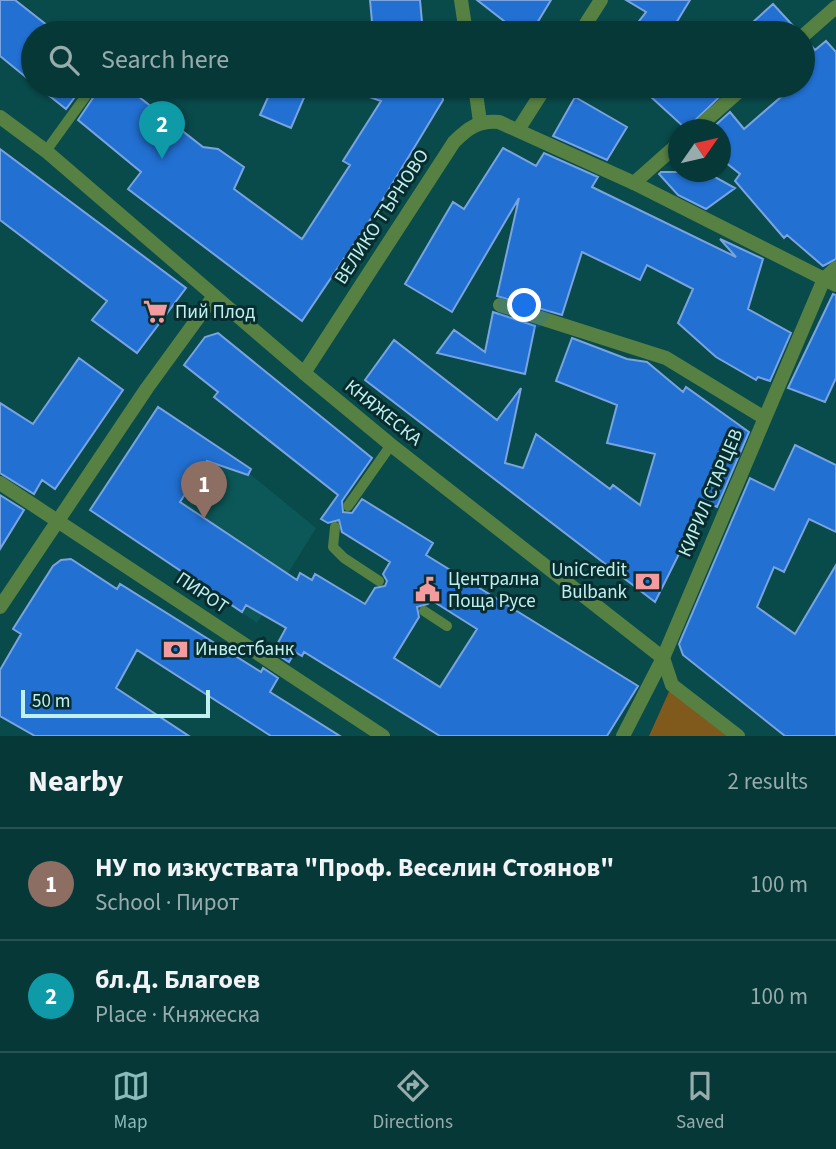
<!DOCTYPE html>
<html lang="en">
<head>
<meta charset="utf-8">
<style>
  body { margin:0; font-family:"Source Sans 3",sans-serif; background:#154343; color:#f1f3f6 }
  .compass { position:absolute; left:668px; top:119px; width:63px; height:63px; border-radius:50%; background:#073838; box-shadow:0 2px 5px #0004; rotate:56deg }
  .scale { position:absolute; left:21px; bottom:18px; width:189px; box-sizing:border-box; padding-left:7px; border:4px solid #c0f1f1; border-top:0; font-size:19px; line-height:24px; white-space:nowrap; color:#c0f1f1; -webkit-text-stroke:5px #092d2e; paint-order:stroke }
  .you { position:absolute; left:525px; top:306px; width:24px; height:24px; margin:-18px; border:5px solid #fff; border-radius:50%; background:#1a73e8; box-shadow:0 0 0 10px #1a73e833 }
  .badge { display:grid; place-items:center; width:46px; height:46px; border-radius:50%; background:#8bbbb9; color:#fff; font-size:23px; font-weight:700 }
  .pin { position:absolute; translate:-50% -58px; filter:drop-shadow(0 2px 4px #0008) }
  .pin::after { content:''; position:absolute; top:37px; width:24px; height:21px; background:inherit; clip-path:polygon(0 0,100% 0,50% 100%) }
  .list { margin:0; padding:0; list-style:none }
  h2 { display:flex; justify-content:space-between; align-items:center; height:91px; margin:0; padding:0 28px; font-size:30px }
  h2 small { font-size:23px; font-weight:400; color:#98acae }
  .list li { display:grid; grid-template-columns:46px 1fr auto; gap:21px; align-items:center; box-sizing:border-box; height:112px; padding:0 28px; border-top:2px solid #285253 }
  .list b { display:block; font-size:26px; white-space:nowrap }
  .list p { margin:0; font-size:23px; white-space:nowrap; color:#98acae }
  .list em { font-size:23px; font-style:normal; color:#98acae }
  .icon { flex:none; width:38px; height:38px; fill:none; stroke:currentColor; stroke-width:2; stroke-linecap:round; stroke-linejoin:round }
  .map { position:relative; flex:none; width:836px; height:736px; overflow:hidden }
  .search { position:absolute; background:#073838; box-shadow:0 2px 5px #0004; left:21px; right:21px; top:21px; height:77px; display:flex; align-items:center; gap:18px; box-sizing:border-box; padding:0 24px; border-radius:38px; color:#98acae; font-size:26px }
  .sheet { height:315px; background:#073838 }
  nav { display:flex; justify-content:space-around; align-items:center; box-sizing:border-box; height:98px; border-top:2px solid #285253; background:#073838; font-size:19px; color:#98acae }
  nav a { display:grid; justify-items:center; gap:4px }
  nav .on { color:#8bbbb9 }
  .map>svg:first-child { display:block }
</style>
</head>
<body>
<div class="map">
<svg width="836" height="736" viewBox="0 0 836 736">
  <rect width="100%" height="100%" fill="#094a4b"/>
  <path fill="#0c5859" d="M158,407L217,447L316,528L257,623L90,510Z"/>
  <path fill="#7f5a1c" d="M672,685L738,736H649Z"/>
  <path fill="#2270d2" stroke="#79a4e0" stroke-width="2" fill-rule="evenodd" d="M0,0H15L57,33H33V83L0,56Z
    M370,0H420L423,33H373Z
    M477,0H551L537,23L513,28Z
    M626,0H690L670,33H630L646,12Z
    M773,4L796,29L794,33H741Z
    M826,41L836,52V259L823,266L787,235L784,238L735,181L740,174L720,158V130H710L730,112L744,129L782,96L774,86H803V45L809,43L815,50Z
    M37,86H83L66,109Z
    M101,86H125L203,147L218,149L244,167L234,189L302,239L350,165L343,161L381,101L346,89L347,86H441L443,100L374,214L302,321L128,189L141,172L78,120Z
    M273,86H309L291,128L260,115Z
    M639,86H731L686,129Z
    M575,97L627,127L607,160L553,136Z
    M503,148L536,166L544,153L598,177L592,187L736,257L720,239L763,259L748,309L791,333L770,381L758,377L756,380L716,357L678,323L693,289L647,265L640,280L582,252L562,315L497,296L519,198L452,312L405,284L453,202L464,209Z
    M0,149L186,288L137,353L92,320L107,301L0,220Z
    M661,172H706L735,188L706,209L678,195L659,174Z
    M833,294L836,295V378L825,402L788,388Z
    M493,312L535,326L525,374L437,353L454,330L485,352Z
    M218,333L372,458L342,501L343,512L352,513L362,499L433,543L426,555L638,686L607,736H440L304,652L302,656L295,652L289,662L273,652L286,628L246,605L242,612L90,510L158,407L251,469L248,475L207,461L180,502L297,580L300,573L312,580L315,574L365,604L375,588L385,586L387,581L383,574L390,562L342,532L339,520L328,523L321,519L338,495L214,397L218,392L184,365L205,337ZM431,600L477,629L440,687L394,658L419,617L417,607L428,604Z
    M572,338L627,359L647,362L683,392L686,387L749,432L717,507L705,502L655,602L365,380L394,340L497,420L521,388L505,463L523,468L536,434L610,489L613,485L640,505L655,454L607,443L617,405L556,381Z
    M79,358L123,390L55,489L42,480L34,494L0,473V403L33,424Z
    M795,445L836,465V532L809,519L784,572L774,567L757,607L795,634L836,565V736H785L683,655L679,644L750,478L774,490Z
    M0,495L24,510L0,549Z
    M71,559L117,589L120,584L261,672L263,668L278,678L270,692L340,736H271L137,650L116,688L189,736H35L0,716V670L21,634L13,629L53,566L61,560Z"/>
  <g fill="none" stroke-linecap="round" stroke-linejoin="round">
    <path stroke="#568143" stroke-width="10" d="M46,151L93,86
      M348,506L391,445
      M335,527L333,547L344,558L379,581
      M424,611L447,626"/>
    <path stroke="#568143" stroke-width="14" d="M663,658L672,685L738,736"/>
    <path stroke="#568143" stroke-width="14" d="M461,0L466,33
      M580,33L601,0
      M803,36L836,7
      M475,86L480,122
      M518,130L546,86
      M695,130L745,86
      M634,183L678,144
      M500,305L666,358L763,417
      M304,373L391,445L663,658
      M0,483L383,736
      M0,607L147,388L214,296
      M623,736L663,658L824,279L836,268"/>
    <path stroke="#568143" stroke-width="14" d="M0,117L46,151L304,373L454,142C468,128 479,120 499,122L634,183L836,285"/>
  </g>
  <defs>
    <symbol id="supermarket-bare" viewBox="-9 -9 18 18"><path d="M-6-5.5h2.5l.6 2H6L4.5 2H-2.5L-4.4-4H-6ZM-1.5 3.2a1.3 1.3 0 1 0 .1 0ZM3 3.2a1.3 1.3 0 1 0 .1 0Z" fill="#f49b9f" stroke="#092d2e" stroke-width="2.5" paint-order="stroke"/></symbol>
    <symbol id="bank-bare" viewBox="-9 -9 18 18"><path d="M-6-4H6V4H-6ZM0-2.3a2.3 2.3 0 1 0 0 4.6a2.3 2.3 0 1 0 0-4.6Z" fill="#f49b9f" stroke="#092d2e" stroke-width="2.5" paint-order="stroke"/></symbol>
    <symbol id="civic-bare" viewBox="-9 -9 18 18"><path d="M-.6-6.5H3V-4.5H.6V-3L4-1V1h2V6H-6V1h2V-1L-.6-3ZM-1.2 2.5V6h2.4V2.5Z" fill="#f49b9f" stroke="#092d2e" stroke-width="2.5" paint-order="stroke"/></symbol>
  </defs>
  <g fill-rule="evenodd">
    <use href="#supermarket-bare" x="138" y="294" width="35" height="35"/>
    <use href="#bank-bare" x="630" y="564" width="35" height="35"/>
    <use href="#civic-bare" x="410" y="572" width="35" height="35"/>
    <use href="#bank-bare" x="158" y="632" width="35" height="35"/>
  </g>
  <g text-anchor="middle" dominant-baseline="central" stroke-width="6" stroke-linejoin="round" paint-order="stroke">
    <g font-size="19" fill="#c0f1f1" stroke="#092d2e">
      <text transform="translate(382 217) rotate(-57)">ВЕЛИКО ТЪРНОВО</text>
      <text transform="translate(383 413) rotate(39)">КНЯЖЕСКА</text>
      <text transform="translate(711 493) rotate(-67)">КИРИЛ СТАРЦЕВ</text>
      <text transform="translate(202 593) rotate(34)">ПИРОТ</text>
    </g>
    <g font-size="19" fill="#c0f1f1" stroke="#092d2e" text-anchor="start">
      <text x="175" y="312">Пий Плод</text>
      <text x="627" y="570" text-anchor="end">UniCredit<tspan x="627" dy="22">Bulbank</tspan></text>
      <text x="448" y="579">Централна<tspan x="448" dy="22">Поща Русе</tspan></text>
      <text x="195" y="649">Инвестбанк</text>
    </g>
  </g>
</svg>
<svg class="compass" viewBox="-18 -18 36 36"><path d="M0-13l5 13h-10z" fill="#e53935"/><path d="M0 13l5-13h-10z" fill="#98acae"/></svg>
<div class="scale">50 m</div>
<div class="you"></div>
<div class="pin badge" style="left:204px;top:519px;background:#8d6e63">1</div>
<div class="pin badge" style="left:162px;top:159px;background:#0f9aa8">2</div>
<div class="search"><svg class="icon" aria-label="search" viewBox="0 0 24 24"><circle cx="10" cy="10" r="6"/><path d="M15 15l6 6"/></svg>Search here</div>
</div>
<section class="sheet">
<h2>Nearby<small>2 results</small></h2>
<ul class="list">
<li><span class="badge" style="background:#8d6e63">1</span><div><b>НУ по изкуствата &quot;Проф. Веселин Стоянов&quot;</b><p>School · Пирот</p></div><em>100 m</em></li>
<li><span class="badge" style="background:#0f9aa8">2</span><div><b>бл.Д. Благоев</b><p>Place · Княжеска</p></div><em>100 m</em></li>
</ul>
</section>
<nav>
<a class="on"><svg class="icon" aria-label="map" viewBox="0 0 24 24"><path d="M3 6l6-2 6 2 6-2v14l-6 2-6-2-6 2zM9 4v14M15 6v14"/></svg>Map</a>
<a><svg class="icon" aria-label="directions" viewBox="0 0 24 24"><path d="M12 3l9 9-9 9-9-9zM9 14v-3h6M13 9l2 2-2 2"/></svg>Directions</a>
<a><svg class="icon" aria-label="saved" viewBox="0 0 24 24"><path d="M7 4h10v16l-5-4-5 4z"/></svg>Saved</a>
</nav>
</body>
</html>
